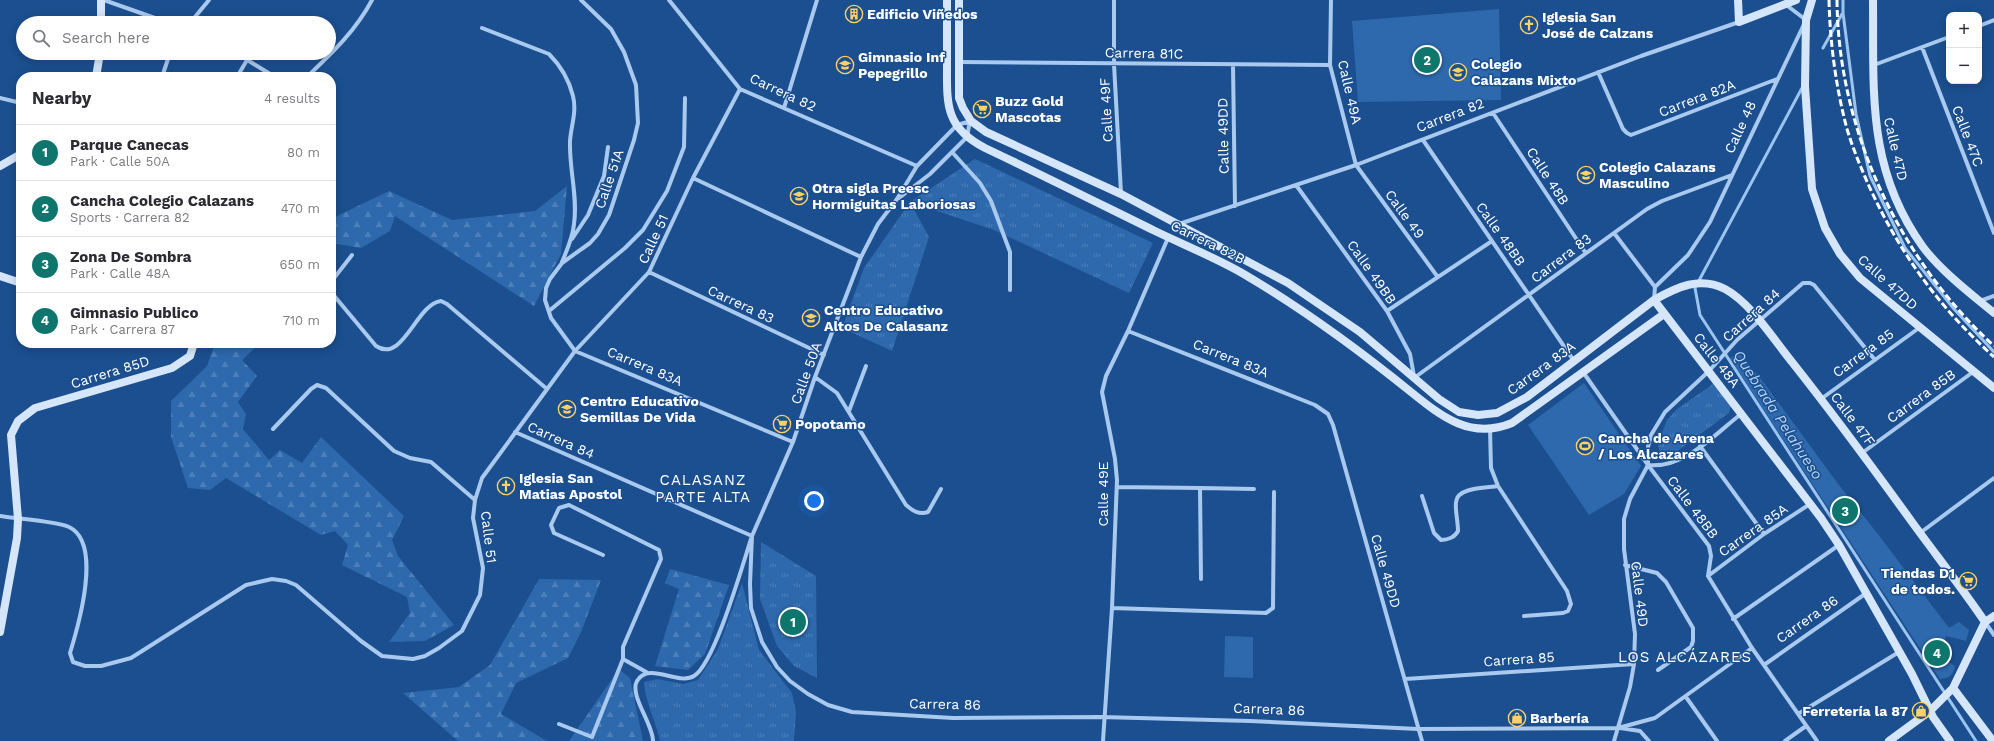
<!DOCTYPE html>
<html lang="en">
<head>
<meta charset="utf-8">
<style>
  body { margin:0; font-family:"Work Sans",sans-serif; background:#f7f7f7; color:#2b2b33 }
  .controls { position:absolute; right:12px; top:12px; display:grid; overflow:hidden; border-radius:8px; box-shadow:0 2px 10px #0003 }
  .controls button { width:36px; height:36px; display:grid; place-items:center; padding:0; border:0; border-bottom:1px solid #e1e1e2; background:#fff; color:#2b2b33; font:20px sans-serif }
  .you { position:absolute; left:814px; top:501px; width:14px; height:14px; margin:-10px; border:3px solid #fff; border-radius:50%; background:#1a73e8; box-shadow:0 0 0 6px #1a73e833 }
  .badge { display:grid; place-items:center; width:26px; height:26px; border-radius:50%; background:#0f766e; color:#fff; font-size:13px; font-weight:700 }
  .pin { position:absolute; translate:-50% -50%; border:2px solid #fff; box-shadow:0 1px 4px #0006 }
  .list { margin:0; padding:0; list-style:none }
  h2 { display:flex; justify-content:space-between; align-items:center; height:52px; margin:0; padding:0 16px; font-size:17px }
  h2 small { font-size:13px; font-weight:400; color:#7c7c81 }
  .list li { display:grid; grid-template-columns:26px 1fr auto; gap:12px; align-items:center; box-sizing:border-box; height:56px; padding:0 16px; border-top:1px solid #e1e1e2 }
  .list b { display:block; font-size:15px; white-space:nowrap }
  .list p { margin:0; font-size:13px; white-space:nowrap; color:#7c7c81 }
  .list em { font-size:13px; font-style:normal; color:#7c7c81 }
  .icon { flex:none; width:22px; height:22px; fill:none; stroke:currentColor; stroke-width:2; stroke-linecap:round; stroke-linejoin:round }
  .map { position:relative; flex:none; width:1994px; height:741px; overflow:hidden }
  .search { position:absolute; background:#fff; box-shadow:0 2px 10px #0003; left:16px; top:16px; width:320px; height:44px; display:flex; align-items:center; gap:10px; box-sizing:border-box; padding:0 14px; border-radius:22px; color:#7c7c81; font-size:15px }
  .panel { position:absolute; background:#fff; box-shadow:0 2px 10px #0003; left:16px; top:72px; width:320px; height:276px; border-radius:16px }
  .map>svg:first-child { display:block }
</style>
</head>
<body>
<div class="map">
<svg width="1994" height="741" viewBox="0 0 1994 741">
  <defs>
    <pattern id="forest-firs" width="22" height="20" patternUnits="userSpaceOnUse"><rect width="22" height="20" fill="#2e69ad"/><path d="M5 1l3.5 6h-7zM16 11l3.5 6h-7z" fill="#4d80b9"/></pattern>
    <pattern id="park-tufts" width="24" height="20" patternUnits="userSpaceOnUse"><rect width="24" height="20" fill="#2e69ad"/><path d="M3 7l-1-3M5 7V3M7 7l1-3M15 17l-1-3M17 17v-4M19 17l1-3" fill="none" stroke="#4d80b9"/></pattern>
  </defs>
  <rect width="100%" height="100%" fill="#1b4f8f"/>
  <path fill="url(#forest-firs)" d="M567,186L561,254L534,306L395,216L390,231L361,248L331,243V219L389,191L452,220L535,211Z
    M215,343H260L242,360L257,376L238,402L246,414L243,429L269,460L280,450L302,463L321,437L404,516L392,540L398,556L454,625L425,641L389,642L410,613L407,597L342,565L348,545L335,531L321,535L226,478L210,490L188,488L171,437V401L207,366Z
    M670,569L729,585L705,654L688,670L655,666L679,589L665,583Z
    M539,579L601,580L581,632L568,658L516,683L501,714L547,741H458L403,693L459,687L490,665Z
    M619,669L630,678L643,741H569Z"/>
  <path fill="url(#park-tufts)" d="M975,159L1153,243L1129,293L994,230L910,202L929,237L892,351L842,328L864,268L910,202Z
    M1713,384L1731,406L1729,413L1672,455L1662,459L1660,455L1658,443L1667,420L1677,409Z
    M761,542L816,576L817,678L794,666L777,646L760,599Z
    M742,583L759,650L792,693L796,712L794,741H660C656,721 645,702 644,682L657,679L683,684L698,680L718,649Z"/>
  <path fill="#2e69ad" d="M1499,9L1501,100L1358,102L1352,21Z
    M1739,353L1764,383L1839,485L1881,538L1949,628L1959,622L1969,630L1966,641L1946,636C1942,652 1940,657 1955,666C1953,675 1950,678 1940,679L1730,358Z
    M1584,383L1641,466L1624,494L1589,515L1528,425Z
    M1225,636L1253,637V678L1224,677Z"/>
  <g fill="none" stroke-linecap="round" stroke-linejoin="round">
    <path stroke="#9cc4f0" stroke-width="3" d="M1843,0V13L1856,114L1870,176L1905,248L1954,309L1994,352
      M1823,48L1842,14
      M1802,88L1695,288L1700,315L1976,741"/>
    <path stroke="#a9c9ee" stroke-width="4" d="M104,0L169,23
      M581,0L611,29L624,52L636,85L638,123L634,140L609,215L598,234L590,243L562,263L550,279L546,288L545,300L551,318L575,351L793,442
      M669,0L740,89L917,166
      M1114,0V64L1121,193
      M1331,0L1330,65L1356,165L1437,276
      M190,23L209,0
      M1979,26L1994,20
      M482,28L549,54C560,65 569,80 573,96C577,112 571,126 570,141C569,169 578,197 574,224C573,237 567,250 562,262
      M1922,47L1994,233
      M236,53L275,77
      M959,62L1330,65
      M1233,65L1235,206
      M1874,65L1949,37
      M1598,72L1623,129L1627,133L1631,135L1777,79
      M162,77L170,53
      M237,77L247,60
      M303,77L310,74C334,51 356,30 372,0
      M0,98L21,103
      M784,108L817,0
      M1493,113L1585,252
      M971,121L957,125L917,166L897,199L878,224L861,257L815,377L793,442L752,536L750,584L751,608L762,642L777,667L790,681L808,694L828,705L852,712L953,718L1101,717L1250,721L1418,729L1618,728L1655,718L1752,648
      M1423,140L1574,361
      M952,152L980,183L991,201L1010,252V290
      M693,178L861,257
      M1296,185L1387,311L1410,354L1414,376
      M899,198L930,174L967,137L970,121
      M1179,224L1356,165L1641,56L1739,22
      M1614,233L1655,287
      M572,239L588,215L604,176L608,147
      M352,255L331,282V292L376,346C403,364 416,304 441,301L447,304L547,389
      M649,272L824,355
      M1654,300L1655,287L1688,255L1710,222L1806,20L1785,4
      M1980,301L1994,296
      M549,311L625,248L643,230L667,191L684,147L685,98
      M1387,311L1492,241
      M1128,331L1315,405L1328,414L1333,425L1422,741
      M1583,372L1648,465L1709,546L1711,556L1708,576L1752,648L1817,741
      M815,377L837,393L906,505C913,511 919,515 928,512L941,489
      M1414,378L1647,209L1662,201L1732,175
      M1821,399L1919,328
      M849,411L866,366
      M273,429L311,389L317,385L326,388L394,451L410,458L431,462L475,500
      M1490,429L1491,468L1498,486L1567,591L1571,604L1568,611L1563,613L1524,616
      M515,432L752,536C743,563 715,663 694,676C678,686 649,661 637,681C629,695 653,724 653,741
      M1700,446L1764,534
      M1862,453L1973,372
      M1648,465V447L1651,435L1665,412L1709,371L1737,340L1803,283H1810L1814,285L1875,360
      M1648,465C1684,469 1714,435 1741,414
      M1117,487L1200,488L1201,579
      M1200,488L1254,489
      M1422,496L1434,533L1441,540C1448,540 1455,537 1458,531C1458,521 1455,511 1456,502C1457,487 1487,488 1498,486
      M0,516C17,519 55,521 69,527C103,543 78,627 70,653L73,662L85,666H101L131,658L246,585L272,579L286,581L296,585L361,641L382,656L413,659L425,656L439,648L462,631L480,595L483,568L473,518L475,500L482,478L575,351L649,272L693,178L740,89
      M1920,533L1994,478
      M603,555L554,533L551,525L559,508L569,505L659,550L661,559L623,647V659L648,673
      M1625,565L1657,573L1666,582L1693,628V641L1691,647L1658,670
      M1708,576L1764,534L1810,504
      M1112,608L1266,613L1273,608L1274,492
      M1733,619L1839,545
      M1985,622L1994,635
      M1764,665L1865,594
      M1405,679L1634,664
      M1686,697L1717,741
      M1798,714L1899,652
      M559,724L592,737L623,659
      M1620,728L1640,731L1649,741
      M1103,741L1112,608L1117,480L1115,459L1102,392L1106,376L1128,331L1168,238
      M1614,741L1630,687L1634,664L1635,634L1624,549V519L1630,499L1648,465
      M1785,741L1806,726"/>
    <path stroke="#d6e6fa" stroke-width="8" d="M101,0V23
      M947,0C947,21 947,41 947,62C947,103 944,127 985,148C1042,175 1098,203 1155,231C1184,245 1214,257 1242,273C1300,307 1359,350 1411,392C1442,417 1471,440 1512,423L1664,314
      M959,0V98L963,108L971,121L986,132L1121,194L1288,283L1360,332L1439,399L1459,412L1478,415L1497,413L1527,397L1654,300C1677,287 1700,276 1725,289C1751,303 1774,340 1792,362C1834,415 1873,468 1912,522C1936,555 1962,588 1985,622
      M1738,0L1739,22L1796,0
      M1812,0L1806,20L1805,86L1812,189L1825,228L1840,254L1860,278L1994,388
      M1873,0C1874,91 1866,168 1923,247C1941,271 1971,294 1994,313
      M96,77L100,53
      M0,166L21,154
      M0,276L21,283
      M1654,300L1821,518L1839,545L1912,674L1933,717L1950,741
      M0,632L17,538L18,519L11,435L18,421L35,408L172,368L190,356L194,343
      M1953,688L1993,741
      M1889,741L1930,711L1953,688L1985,622L1994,616"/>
    <path stroke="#fff" stroke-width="3" stroke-dasharray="7 3" stroke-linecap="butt" d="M1829,0C1830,43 1836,88 1847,129C1853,149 1861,168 1869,186C1900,254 1939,307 1994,357
      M1837,0C1838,130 1899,259 1994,346"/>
  </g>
  <defs>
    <symbol id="building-ring" viewBox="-11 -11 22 22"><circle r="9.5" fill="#1b4f8f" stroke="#ffd166" stroke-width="1.5"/><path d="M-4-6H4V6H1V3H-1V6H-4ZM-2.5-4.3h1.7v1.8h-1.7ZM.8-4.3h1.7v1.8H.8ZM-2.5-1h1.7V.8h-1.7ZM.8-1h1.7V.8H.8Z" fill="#ffd166"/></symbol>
    <symbol id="church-ring" viewBox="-11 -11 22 22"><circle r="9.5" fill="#1b4f8f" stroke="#ffd166" stroke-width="1.5"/><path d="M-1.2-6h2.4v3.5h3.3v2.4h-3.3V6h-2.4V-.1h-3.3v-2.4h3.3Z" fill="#ffd166"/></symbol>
    <symbol id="school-ring" viewBox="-11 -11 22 22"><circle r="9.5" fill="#1b4f8f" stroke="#ffd166" stroke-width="1.5"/><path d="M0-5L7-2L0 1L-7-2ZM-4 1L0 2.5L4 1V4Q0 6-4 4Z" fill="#ffd166"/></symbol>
    <symbol id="supermarket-ring" viewBox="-11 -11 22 22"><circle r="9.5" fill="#1b4f8f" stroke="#ffd166" stroke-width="1.5"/><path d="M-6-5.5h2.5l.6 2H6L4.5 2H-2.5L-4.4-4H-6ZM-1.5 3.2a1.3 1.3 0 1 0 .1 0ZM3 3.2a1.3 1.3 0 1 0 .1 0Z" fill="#ffd166"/></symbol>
    <symbol id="stadium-ring" viewBox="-11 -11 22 22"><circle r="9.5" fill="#1b4f8f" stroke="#ffd166" stroke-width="1.5"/><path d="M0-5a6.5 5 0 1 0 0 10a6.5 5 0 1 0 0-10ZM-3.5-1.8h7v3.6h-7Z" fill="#ffd166"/></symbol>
    <symbol id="shop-ring" viewBox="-11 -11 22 22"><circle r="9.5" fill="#1b4f8f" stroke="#ffd166" stroke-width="1.5"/><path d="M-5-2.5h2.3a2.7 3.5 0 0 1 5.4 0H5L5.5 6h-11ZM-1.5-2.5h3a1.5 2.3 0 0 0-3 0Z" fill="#ffd166"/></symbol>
  </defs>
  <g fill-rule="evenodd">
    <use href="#building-ring" x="844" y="4" width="20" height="20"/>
    <use href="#church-ring" x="1519" y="15" width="20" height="20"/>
    <use href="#school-ring" x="835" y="55" width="20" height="20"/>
    <use href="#school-ring" x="1448" y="62" width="20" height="20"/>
    <use href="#supermarket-ring" x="972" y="99" width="20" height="20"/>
    <use href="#school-ring" x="1576" y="165" width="20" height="20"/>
    <use href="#school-ring" x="789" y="186" width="20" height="20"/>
    <use href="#school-ring" x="801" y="308" width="20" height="20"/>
    <use href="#school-ring" x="557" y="399" width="20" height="20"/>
    <use href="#supermarket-ring" x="772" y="414" width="20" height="20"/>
    <use href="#stadium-ring" x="1575" y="436" width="20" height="20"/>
    <use href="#church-ring" x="496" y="476" width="20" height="20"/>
    <use href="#supermarket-ring" x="1958" y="571" width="20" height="20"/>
    <use href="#shop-ring" x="1911" y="701" width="20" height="20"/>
    <use href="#shop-ring" x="1507" y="708" width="20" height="20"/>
  </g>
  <g text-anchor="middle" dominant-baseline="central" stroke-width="3" stroke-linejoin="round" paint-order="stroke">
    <g font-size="14" font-weight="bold" fill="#fff" stroke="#1b4f8f" text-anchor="start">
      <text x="867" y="14">Edificio Viñedos</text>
      <text x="1542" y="17">Iglesia San<tspan x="1542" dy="16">José de Calzans</tspan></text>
      <text x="858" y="57">Gimnasio Inf<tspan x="858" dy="16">Pepegrillo</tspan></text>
      <text x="1471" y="64">Colegio<tspan x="1471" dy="16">Calazans Mixto</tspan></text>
      <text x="995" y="101">Buzz Gold<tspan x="995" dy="16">Mascotas</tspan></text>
      <text x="1599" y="167">Colegio Calazans<tspan x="1599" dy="16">Masculino</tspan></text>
      <text x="812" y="188">Otra sigla Preesc<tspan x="812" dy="16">Hormiguitas Laboriosas</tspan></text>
      <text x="824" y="310">Centro Educativo<tspan x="824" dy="16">Altos De Calasanz</tspan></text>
      <text x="580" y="401">Centro Educativo<tspan x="580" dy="16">Semillas De Vida</tspan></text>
      <text x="795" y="424">Popotamo</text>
      <text x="1598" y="438">Cancha de Arena<tspan x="1598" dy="16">/ Los Alcazares</tspan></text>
      <text x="519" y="478">Iglesia San<tspan x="519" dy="16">Matias Apostol</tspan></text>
      <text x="1955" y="573" text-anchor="end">Tiendas D1<tspan x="1955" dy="16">de todos.</tspan></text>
      <text x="1908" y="711" text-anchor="end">Ferretería la 87</text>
      <text x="1530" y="718">Barbería</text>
    </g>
    <g font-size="14" fill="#fff" stroke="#1b4f8f">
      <text transform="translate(1144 53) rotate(1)">Carrera 81C</text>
      <text transform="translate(783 92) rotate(25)">Carrera 82</text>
      <text transform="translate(1350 92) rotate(77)">Calle 49A</text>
      <text transform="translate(1697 98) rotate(-21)">Carrera 82A</text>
      <text transform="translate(1106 110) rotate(-93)">Calle 49F</text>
      <text transform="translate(1450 115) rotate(-21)">Carrera 82</text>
      <text transform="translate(1740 127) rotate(-65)">Calle 48</text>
      <text transform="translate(1223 136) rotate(-91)">Calle 49DD</text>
      <text transform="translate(1968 136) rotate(69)">Calle 47C</text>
      <text transform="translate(1896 149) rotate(77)">Calle 47D</text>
      <text transform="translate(1548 176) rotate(57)">Calle 48B</text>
      <text transform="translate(609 179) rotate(-71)">Calle 51A</text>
      <text transform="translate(1405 214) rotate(54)">Calle 49</text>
      <text transform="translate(1501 234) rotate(55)">Calle 48BB</text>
      <text transform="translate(653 239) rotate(-65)">Calle 51</text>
      <text transform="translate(1208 242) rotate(26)">Carrera 82B</text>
      <text transform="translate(1561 258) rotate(-37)">Carrera 83</text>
      <text transform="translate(1372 272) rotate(55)">Calle 49BB</text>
      <text transform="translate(1888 282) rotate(42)">Calle 47DD</text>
      <text transform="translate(741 304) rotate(25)">Carrera 83</text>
      <text transform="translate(1751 315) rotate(-42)">Carrera 84</text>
      <text transform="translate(1863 353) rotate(-36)">Carrera 85</text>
      <text transform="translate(1231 358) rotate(22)">Carrera 83A</text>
      <text transform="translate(1717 360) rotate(52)">Calle 48A</text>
      <text transform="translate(645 366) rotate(23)">Carrera 83A</text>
      <text transform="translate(1541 368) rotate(-36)">Carrera 83A</text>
      <text transform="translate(110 372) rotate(-17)">Carrera 85D</text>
      <text transform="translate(806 373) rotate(-70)">Calle 50A</text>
      <text transform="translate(1921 396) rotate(-36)">Carrera 85B</text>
      <text transform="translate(1853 419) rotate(53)">Calle 47F</text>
      <text transform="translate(561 440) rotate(24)">Carrera 84</text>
      <text transform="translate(1103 494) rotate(-90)">Calle 49E</text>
      <text transform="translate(1693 507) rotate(53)">Calle 48BB</text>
      <text transform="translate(1753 530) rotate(-35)">Carrera 85A</text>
      <text transform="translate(489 537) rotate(83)">Calle 51</text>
      <text transform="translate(1386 571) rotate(74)">Calle 49DD</text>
      <text transform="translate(1640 594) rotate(83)">Calle 49D</text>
      <text transform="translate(1807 619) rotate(-35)">Carrera 86</text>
      <text transform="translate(1519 659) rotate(-4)">Carrera 85</text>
      <text transform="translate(945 704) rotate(1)">Carrera 86</text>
      <text transform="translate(1269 709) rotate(2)">Carrera 86</text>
    </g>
    <g font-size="15" font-style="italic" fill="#b5d3f5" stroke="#1b4f8f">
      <text transform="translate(1778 415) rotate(57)">Quebrada Pelahueso</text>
    </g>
    <g font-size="15" letter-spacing="1" fill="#fff" stroke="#1b4f8f">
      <text x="703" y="480">CALASANZ<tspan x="703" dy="17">PARTE ALTA</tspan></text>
      <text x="1685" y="657">LOS ALCÁZARES</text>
    </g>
  </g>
</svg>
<div class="controls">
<button>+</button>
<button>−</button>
</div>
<div class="you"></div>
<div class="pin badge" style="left:793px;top:622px">1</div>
<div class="pin badge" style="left:1427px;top:60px">2</div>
<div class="pin badge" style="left:1845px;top:511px">3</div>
<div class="pin badge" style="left:1937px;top:653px">4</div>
<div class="search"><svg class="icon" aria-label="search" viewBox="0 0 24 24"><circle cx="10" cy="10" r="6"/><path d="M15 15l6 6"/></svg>Search here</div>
<section class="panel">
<h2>Nearby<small>4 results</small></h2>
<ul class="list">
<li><span class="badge">1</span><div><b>Parque Canecas</b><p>Park · Calle 50A</p></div><em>80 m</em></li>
<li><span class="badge">2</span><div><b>Cancha Colegio Calazans</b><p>Sports · Carrera 82</p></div><em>470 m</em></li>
<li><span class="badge">3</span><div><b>Zona De Sombra</b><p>Park · Calle 48A</p></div><em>650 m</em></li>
<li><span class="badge">4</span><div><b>Gimnasio Publico</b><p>Park · Carrera 87</p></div><em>710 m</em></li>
</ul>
</section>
</div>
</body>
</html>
